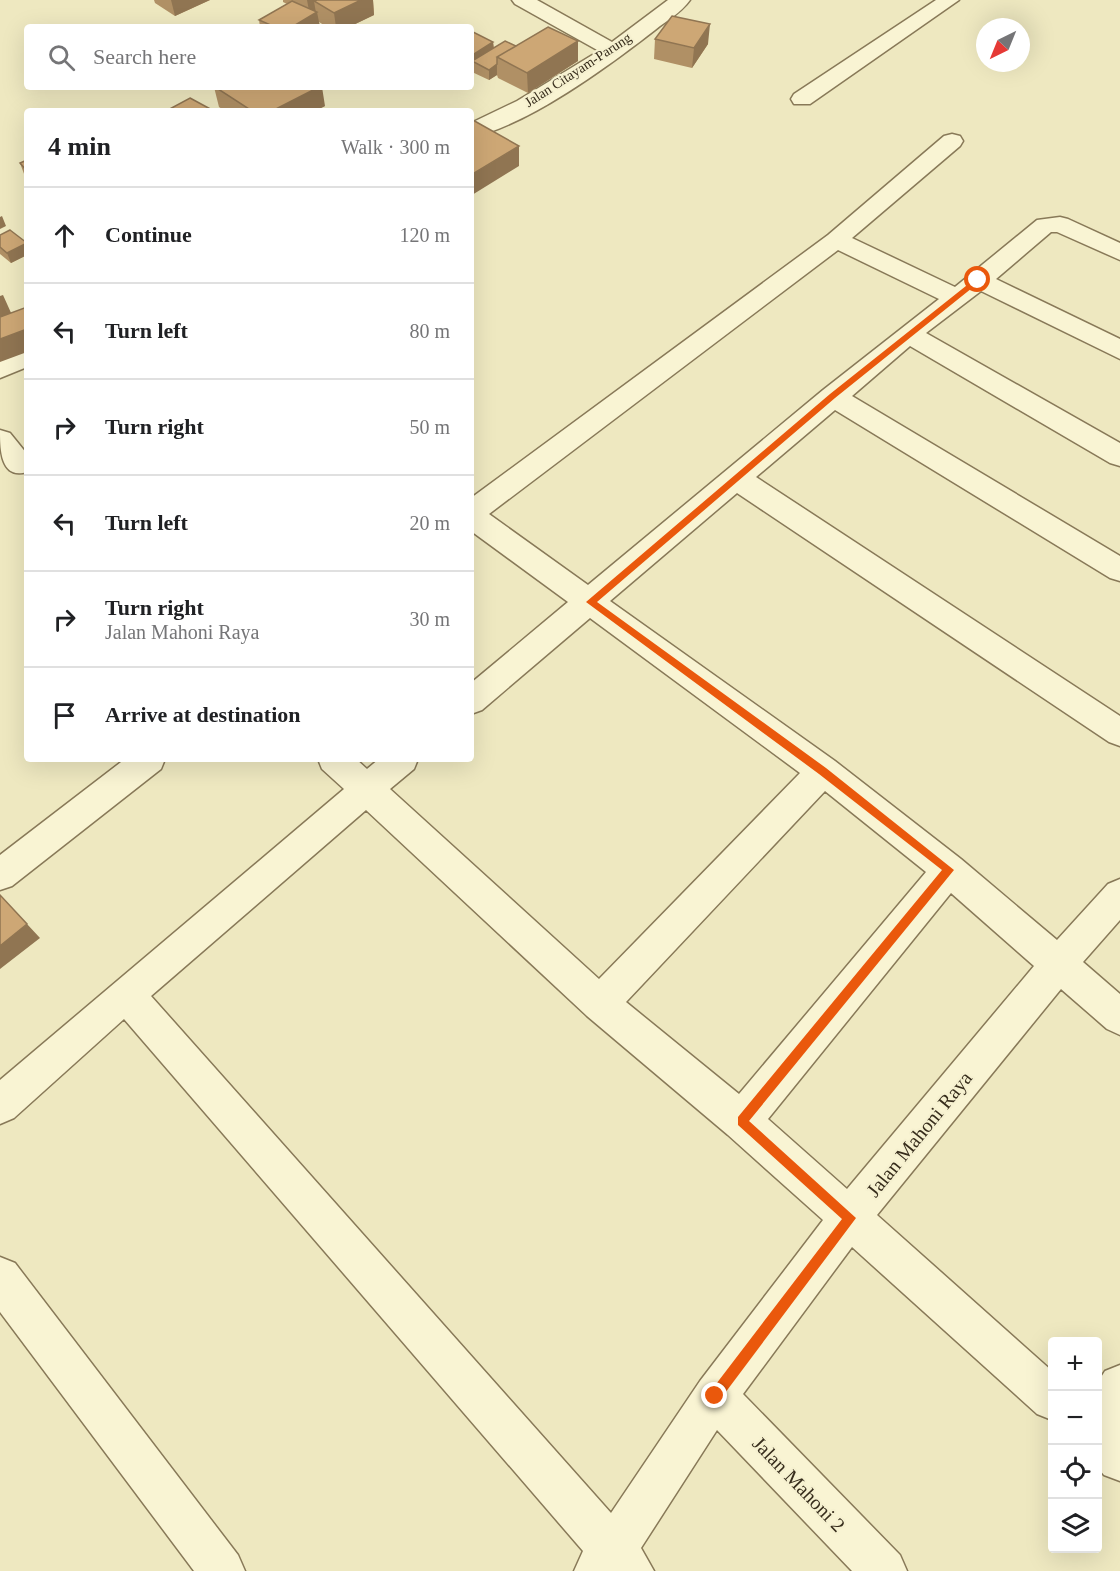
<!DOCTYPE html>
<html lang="en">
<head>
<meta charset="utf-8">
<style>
  body { margin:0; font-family:"Times New Roman",serif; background:#f2f2f2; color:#202124 }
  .controls { position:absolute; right:18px; bottom:18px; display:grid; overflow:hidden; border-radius:6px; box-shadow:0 6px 24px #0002 }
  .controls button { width:54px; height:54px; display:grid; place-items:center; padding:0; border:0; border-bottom:2px solid #e0e0e0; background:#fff; color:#202124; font:30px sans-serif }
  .compass { position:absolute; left:976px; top:18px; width:54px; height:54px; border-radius:50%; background:#fff; box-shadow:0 6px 24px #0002; rotate:223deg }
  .stop { position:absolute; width:18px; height:18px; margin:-14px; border:4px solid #ea580c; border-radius:50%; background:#fff }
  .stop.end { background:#ea580c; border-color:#fff; box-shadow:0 2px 6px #0008 }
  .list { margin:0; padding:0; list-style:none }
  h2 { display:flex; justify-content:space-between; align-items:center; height:78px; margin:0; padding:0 24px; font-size:26px }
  h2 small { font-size:20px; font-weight:400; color:#757577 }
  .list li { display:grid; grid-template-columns:39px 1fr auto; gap:18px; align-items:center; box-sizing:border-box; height:96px; padding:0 24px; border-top:2px solid #e0e0e0 }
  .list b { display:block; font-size:22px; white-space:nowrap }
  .list p { margin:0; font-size:20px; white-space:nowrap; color:#757577 }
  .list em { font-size:20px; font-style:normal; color:#757577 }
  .icon { flex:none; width:33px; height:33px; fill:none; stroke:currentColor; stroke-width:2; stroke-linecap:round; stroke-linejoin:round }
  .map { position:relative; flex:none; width:1120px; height:1571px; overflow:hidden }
  .search { position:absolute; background:#fff; box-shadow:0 6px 24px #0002; left:24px; top:24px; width:450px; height:66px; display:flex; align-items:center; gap:15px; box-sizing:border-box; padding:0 21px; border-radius:6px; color:#757577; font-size:22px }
  .panel { position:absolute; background:#fff; box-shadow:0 6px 24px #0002; left:24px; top:108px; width:450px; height:654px; border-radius:6px }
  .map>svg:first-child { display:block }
</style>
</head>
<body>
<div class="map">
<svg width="1120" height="1571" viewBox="0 0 1120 1571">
  <rect width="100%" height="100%" fill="#eee8c0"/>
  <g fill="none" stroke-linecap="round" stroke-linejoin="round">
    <defs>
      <path id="minor" d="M512,0H537L612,42L668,0H690C682,12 666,21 655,30C606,68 531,123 471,138V123L517,101L599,51L515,4Z
        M936,0H959L810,104H794L791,99L794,94Z
        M952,134L960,136L963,141L960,146L852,238L955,287L1037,220L1060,217L1068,219L1120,243V260L1057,232H1051L996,279L1120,339V359L981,291L926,333L1120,443V466L1110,463L910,346L852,396L1120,556V581L1110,578L835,410L756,477L1120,716V746L1109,742L737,493L610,601L835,761L961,859L1057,940L1108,884L1120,879V920L1083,962L1120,994V1035L1107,1029L1061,989L877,1215L1052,1371V1420L1037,1414L852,1247L743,1394L900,1555L907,1571H852L717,1430L641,1548L654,1571H574L583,1551L124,1019L14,1118L0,1124V1080L344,789L322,769L318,759H356L367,769L379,759H418L414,769L390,789L599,979L800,773L590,618L482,710L471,714V683L568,602L471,531V498L828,235L944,136ZM838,250L939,299L823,390L588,585L489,514ZM825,791L926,872L739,1094L626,1002ZM366,810L587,1016L728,1135L823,1220L700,1381L611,1513L151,996ZM951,893L1034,966L847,1189L768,1119Z
        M27,348V367L0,378V359Z
        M0,430L10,433L27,454V472C0,480 0,448 0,430Z
        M125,759H165L161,769L12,886L0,890V855Z
        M0,1257L15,1263L238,1555L245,1571H194L0,1312Z
        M1120,1365V1481L1104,1475L1098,1468V1382L1105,1371Z"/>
    </defs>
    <use href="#minor" stroke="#887958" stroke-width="3"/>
    <use href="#minor" fill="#f9f4d3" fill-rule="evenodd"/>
  </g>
  <path fill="#b09065" d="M154,0H210L175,16L155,3Z
    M283,0H373L374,15L349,27H327L319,22L320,27H260L259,20L287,4L283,2Z
    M471,33L493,42L494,48L516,46L578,61L528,93L498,78L497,75L489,80L472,72V66H471Z
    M655,39L708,44L692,68L654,59Z
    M214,87L325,106L315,111H225L219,107Z
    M27,160V182L20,163Z
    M0,235L27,243V255L11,263L0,254Z"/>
  <path fill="#907552" d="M171,0H210L175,16Z
    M307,0H342L314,1L316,13L317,12L320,27H292L310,16Z
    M361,0H373L374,15L349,27H336L334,13Z
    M710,24L708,44L692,68L694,48Z
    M578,41V61L528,93L527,73Z
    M493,42L494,53L472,61V66H471V56Z
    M497,64V75L489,80V70Z
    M319,87H322L325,106L315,111H272Z
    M519,146V166L472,195L473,207L471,208V175Z
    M2,216L6,226L0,229V217Z
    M27,243V255L11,263L7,253Z
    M3,295L12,315L0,320V296Z
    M27,329V352L0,362V339Z
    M27,924L40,938L0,969V946Z"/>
  <path fill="#cda775" stroke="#907552" stroke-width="1.5" d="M317,0H361L334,13L314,1Z
    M292,1L317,12L292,27H275L259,20Z
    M672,16L710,24L694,48L655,39Z
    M548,27L578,41L527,73L497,57Z
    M473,32L493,42L471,56V33Z
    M505,41L516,46L497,57V64L489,70L472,61Z
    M215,87H319L272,111H252Z
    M190,98L214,111H166Z
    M471,119L519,146L471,175Z
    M27,160V171L20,163Z
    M10,230L27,243L7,253L0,247V235Z
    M27,307V329L0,339V317Z
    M0,895L27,924L0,946Z"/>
  <path fill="#ea580c" d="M976,278L982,280L835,398L597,602L826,768L954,870L749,1121L856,1218L719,1401L715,1403L709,1396L710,1392L842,1219L738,1125V1117L942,870L819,774L586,602L830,394Z"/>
  <g text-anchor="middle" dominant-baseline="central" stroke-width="4.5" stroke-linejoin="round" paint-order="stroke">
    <g font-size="14" fill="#372d1c" stroke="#f6f1d0">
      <text transform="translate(578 70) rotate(-33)">Jalan Citayam-Parung</text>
    </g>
    <g font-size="20" fill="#372d1c" stroke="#f6f1d0">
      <text transform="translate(919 1134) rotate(-51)">Jalan Mahoni Raya</text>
      <text transform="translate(799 1484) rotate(46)">Jalan Mahoni 2</text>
    </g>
  </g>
</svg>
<div class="controls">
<button>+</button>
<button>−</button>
<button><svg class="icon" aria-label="locate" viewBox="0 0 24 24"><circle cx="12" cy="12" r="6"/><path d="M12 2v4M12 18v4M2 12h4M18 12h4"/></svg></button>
<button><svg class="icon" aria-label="layers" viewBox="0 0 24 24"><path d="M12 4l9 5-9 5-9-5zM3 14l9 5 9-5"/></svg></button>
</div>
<svg class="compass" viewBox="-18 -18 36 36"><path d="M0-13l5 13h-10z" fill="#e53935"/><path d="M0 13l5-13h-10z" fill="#757577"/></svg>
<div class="stop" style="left:978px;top:280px"></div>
<div class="stop end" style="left:715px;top:1396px"></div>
<div class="search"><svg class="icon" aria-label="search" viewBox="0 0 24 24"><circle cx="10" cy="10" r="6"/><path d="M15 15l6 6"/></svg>Search here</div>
<section class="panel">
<h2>4 min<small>Walk · 300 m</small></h2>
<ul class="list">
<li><svg class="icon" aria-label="ahead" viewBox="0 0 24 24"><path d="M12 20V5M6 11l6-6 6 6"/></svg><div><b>Continue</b></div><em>120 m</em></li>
<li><svg class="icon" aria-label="left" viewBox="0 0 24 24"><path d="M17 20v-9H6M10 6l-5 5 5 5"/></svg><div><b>Turn left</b></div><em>80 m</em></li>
<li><svg class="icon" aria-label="right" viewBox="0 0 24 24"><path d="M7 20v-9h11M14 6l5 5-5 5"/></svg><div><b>Turn right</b></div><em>50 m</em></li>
<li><svg class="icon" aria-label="left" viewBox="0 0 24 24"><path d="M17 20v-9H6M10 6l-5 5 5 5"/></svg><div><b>Turn left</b></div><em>20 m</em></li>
<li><svg class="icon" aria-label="right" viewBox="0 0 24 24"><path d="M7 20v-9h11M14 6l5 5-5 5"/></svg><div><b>Turn right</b><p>Jalan Mahoni Raya</p></div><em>30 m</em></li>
<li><svg class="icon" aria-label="arrive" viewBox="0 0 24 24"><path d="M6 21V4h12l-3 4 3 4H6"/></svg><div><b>Arrive at destination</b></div></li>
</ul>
</section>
</div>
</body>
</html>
